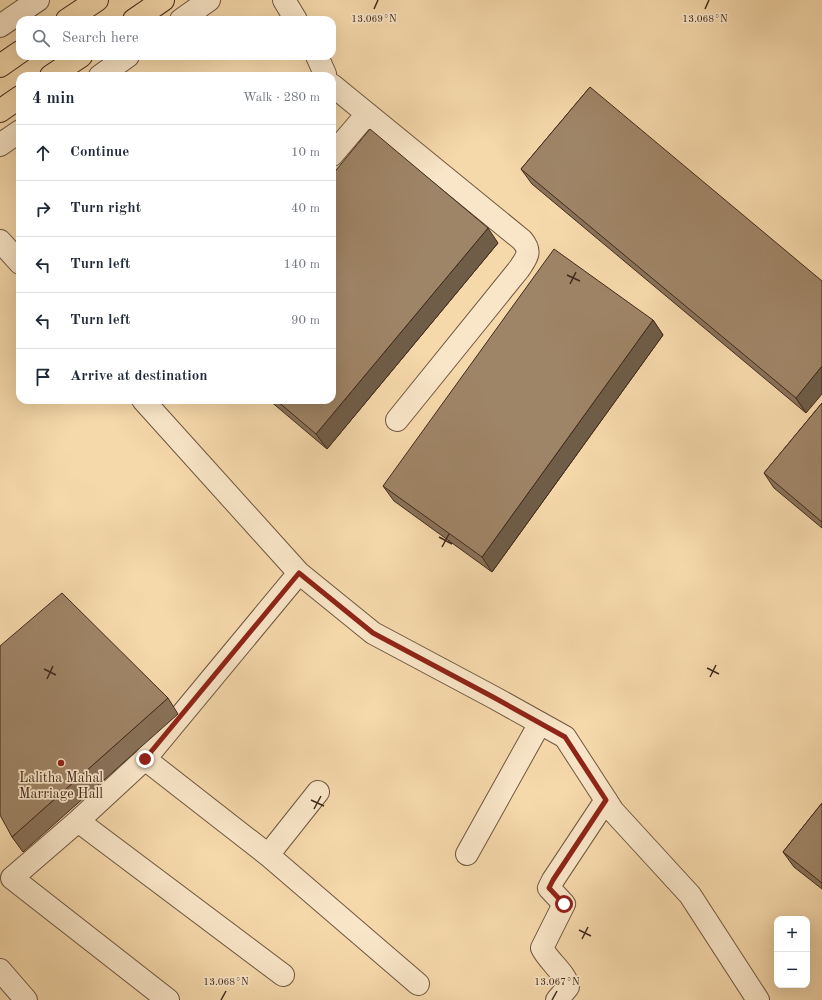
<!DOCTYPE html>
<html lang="en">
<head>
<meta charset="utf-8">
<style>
  body { margin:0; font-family:"Old Standard TT",serif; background:#f2f2f3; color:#1f2937 }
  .controls { position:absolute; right:12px; bottom:12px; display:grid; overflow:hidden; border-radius:8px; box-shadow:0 4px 16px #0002 }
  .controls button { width:36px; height:36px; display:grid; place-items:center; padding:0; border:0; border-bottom:1px solid #e0e1e3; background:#fff; color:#1f2937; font:20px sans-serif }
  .stop { position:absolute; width:12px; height:12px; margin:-9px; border:3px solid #8f2418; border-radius:50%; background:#fff }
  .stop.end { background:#8f2418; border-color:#fff; box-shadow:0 1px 4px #0008 }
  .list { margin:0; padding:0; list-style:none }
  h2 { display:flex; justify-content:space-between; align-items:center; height:52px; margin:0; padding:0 16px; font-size:17px }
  h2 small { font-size:13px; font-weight:400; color:#747a83 }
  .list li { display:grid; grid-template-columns:26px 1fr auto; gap:12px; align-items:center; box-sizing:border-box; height:56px; padding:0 16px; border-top:1px solid #e0e1e3 }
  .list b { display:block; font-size:15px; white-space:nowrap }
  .list em { font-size:13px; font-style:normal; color:#747a83 }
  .icon { flex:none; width:22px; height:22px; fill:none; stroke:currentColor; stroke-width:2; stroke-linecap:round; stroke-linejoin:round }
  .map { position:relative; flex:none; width:822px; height:1000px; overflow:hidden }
  .search { position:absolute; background:#fff; box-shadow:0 4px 16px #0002; left:16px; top:16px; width:320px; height:44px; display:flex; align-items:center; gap:10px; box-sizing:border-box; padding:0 14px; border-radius:12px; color:#747a83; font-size:15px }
  .panel { position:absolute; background:#fff; box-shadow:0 4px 16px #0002; left:16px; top:72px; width:320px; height:332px; border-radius:12px }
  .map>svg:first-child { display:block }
</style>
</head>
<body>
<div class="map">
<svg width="822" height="1000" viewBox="0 0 822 1000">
  <rect width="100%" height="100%" fill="#f6d9ab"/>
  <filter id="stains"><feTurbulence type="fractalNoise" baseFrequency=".005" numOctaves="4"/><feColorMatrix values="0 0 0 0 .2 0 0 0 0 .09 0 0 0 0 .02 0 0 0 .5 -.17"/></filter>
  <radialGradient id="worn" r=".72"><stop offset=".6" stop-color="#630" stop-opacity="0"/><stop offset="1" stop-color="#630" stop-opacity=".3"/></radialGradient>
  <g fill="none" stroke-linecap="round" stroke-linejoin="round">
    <defs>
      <path id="minor" d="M284,0L296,20
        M181,20L209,0
        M0,26L38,0
        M317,56L325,74L324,76
        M100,76L128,56
        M332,85L522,240C532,252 527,257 519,269L397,420
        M0,145L20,131
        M332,155L367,114
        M0,241L20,263
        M143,400L299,573L373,633L493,697L565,737L613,811L690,895L758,1000
        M145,759L268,855L418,984
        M78,821L283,975
        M467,854L540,723
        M268,855L318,792
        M0,970L26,1000
        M168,1000L12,878L78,821L145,759L299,573
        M557,1000L568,987C567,974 548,961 542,948L564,904L549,888L553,880L606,800"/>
      <path id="highway" d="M67,20L97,0
        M134,20L163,0
        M0,66L20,52
        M51,76L81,56
        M0,111L20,97"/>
    </defs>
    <use href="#minor" stroke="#6e5640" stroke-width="24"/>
    <use href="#highway" stroke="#402a1d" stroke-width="24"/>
    <use href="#minor" stroke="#f9e6c8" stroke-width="22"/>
    <use href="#highway" stroke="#f6d9ab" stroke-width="22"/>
  </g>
  <path fill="#897259" stroke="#402a1d" d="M590,87L806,413L532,184L521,169Z
    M498,243L327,449L269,400H332Z
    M653,320L663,335L492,572L394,501L383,486Z
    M822,403V528L774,488L764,473Z
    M168,698L178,714L23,852L12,837Z
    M822,803V889L794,867L783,852Z"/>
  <path fill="#6f5d48" stroke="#402a1d" d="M488,228L498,243L327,449L316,434Z
    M653,320L663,335L492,572L482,557Z
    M822,366V394L806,413L796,398Z"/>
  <path fill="#9f8567" stroke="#402a1d" d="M590,87L822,281V366L796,398L521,169Z
    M370,129L488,228L316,434L276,400H332V175Z
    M554,249L653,320L482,557L383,486Z
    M822,403V522L764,473Z
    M62,593L168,698L12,837L0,815V646Z
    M822,803V883L783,852Z"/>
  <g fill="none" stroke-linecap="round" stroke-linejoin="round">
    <path stroke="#8f2418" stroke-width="5" d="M145,759L299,573L373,633L493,697L565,737L606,800L553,880L549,888L564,904"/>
  </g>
  <path fill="none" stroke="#402a1d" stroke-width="1.5" d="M374,9L378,0M705,9L709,0M567,275L580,281M570,284L576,272M439,537L452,544M442,547L449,534M707,668L719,674M44,669L56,675M710,677L716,665M47,679L53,666M311,800L324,806M314,809L321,796M579,930L591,936M582,939L588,927M221,1000L226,991M552,1000L557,991"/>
  <circle fill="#8f2418" stroke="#f9e6c8" stroke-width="1.5" cx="61" cy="763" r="4"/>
  <g text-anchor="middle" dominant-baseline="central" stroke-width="3.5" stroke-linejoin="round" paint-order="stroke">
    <g font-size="14" fill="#402a1d" stroke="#f9e6c8">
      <text x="61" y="778">Lalitha Mahal<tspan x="61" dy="16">Marriage Hall</tspan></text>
    </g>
  </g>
  <g font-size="10" text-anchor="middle" fill="#402a1d" stroke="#f9e6c8" stroke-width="3.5" stroke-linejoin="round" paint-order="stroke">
    <text x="374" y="22">13.069°N</text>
    <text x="705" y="22">13.068°N</text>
    <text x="226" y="985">13.068°N</text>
    <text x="557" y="985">13.067°N</text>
  </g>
  <rect width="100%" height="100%" filter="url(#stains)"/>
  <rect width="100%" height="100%" fill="url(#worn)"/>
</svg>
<div class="controls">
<button>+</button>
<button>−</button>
</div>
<div class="stop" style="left:564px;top:904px"></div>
<div class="stop end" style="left:145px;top:759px"></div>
<div class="search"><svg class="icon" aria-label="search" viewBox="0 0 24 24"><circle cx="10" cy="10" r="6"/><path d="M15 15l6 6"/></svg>Search here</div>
<section class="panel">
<h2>4 min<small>Walk · 280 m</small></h2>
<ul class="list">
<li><svg class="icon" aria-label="ahead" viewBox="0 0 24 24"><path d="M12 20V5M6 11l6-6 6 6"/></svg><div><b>Continue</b></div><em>10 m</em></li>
<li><svg class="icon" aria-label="right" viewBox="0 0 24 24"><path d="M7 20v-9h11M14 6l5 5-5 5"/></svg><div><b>Turn right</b></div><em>40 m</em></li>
<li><svg class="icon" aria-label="left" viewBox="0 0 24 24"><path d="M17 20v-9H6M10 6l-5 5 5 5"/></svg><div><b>Turn left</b></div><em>140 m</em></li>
<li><svg class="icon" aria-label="left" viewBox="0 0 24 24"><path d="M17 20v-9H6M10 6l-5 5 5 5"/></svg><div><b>Turn left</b></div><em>90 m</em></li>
<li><svg class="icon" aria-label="arrive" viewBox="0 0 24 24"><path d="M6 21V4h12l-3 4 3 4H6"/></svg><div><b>Arrive at destination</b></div></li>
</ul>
</section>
</div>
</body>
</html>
